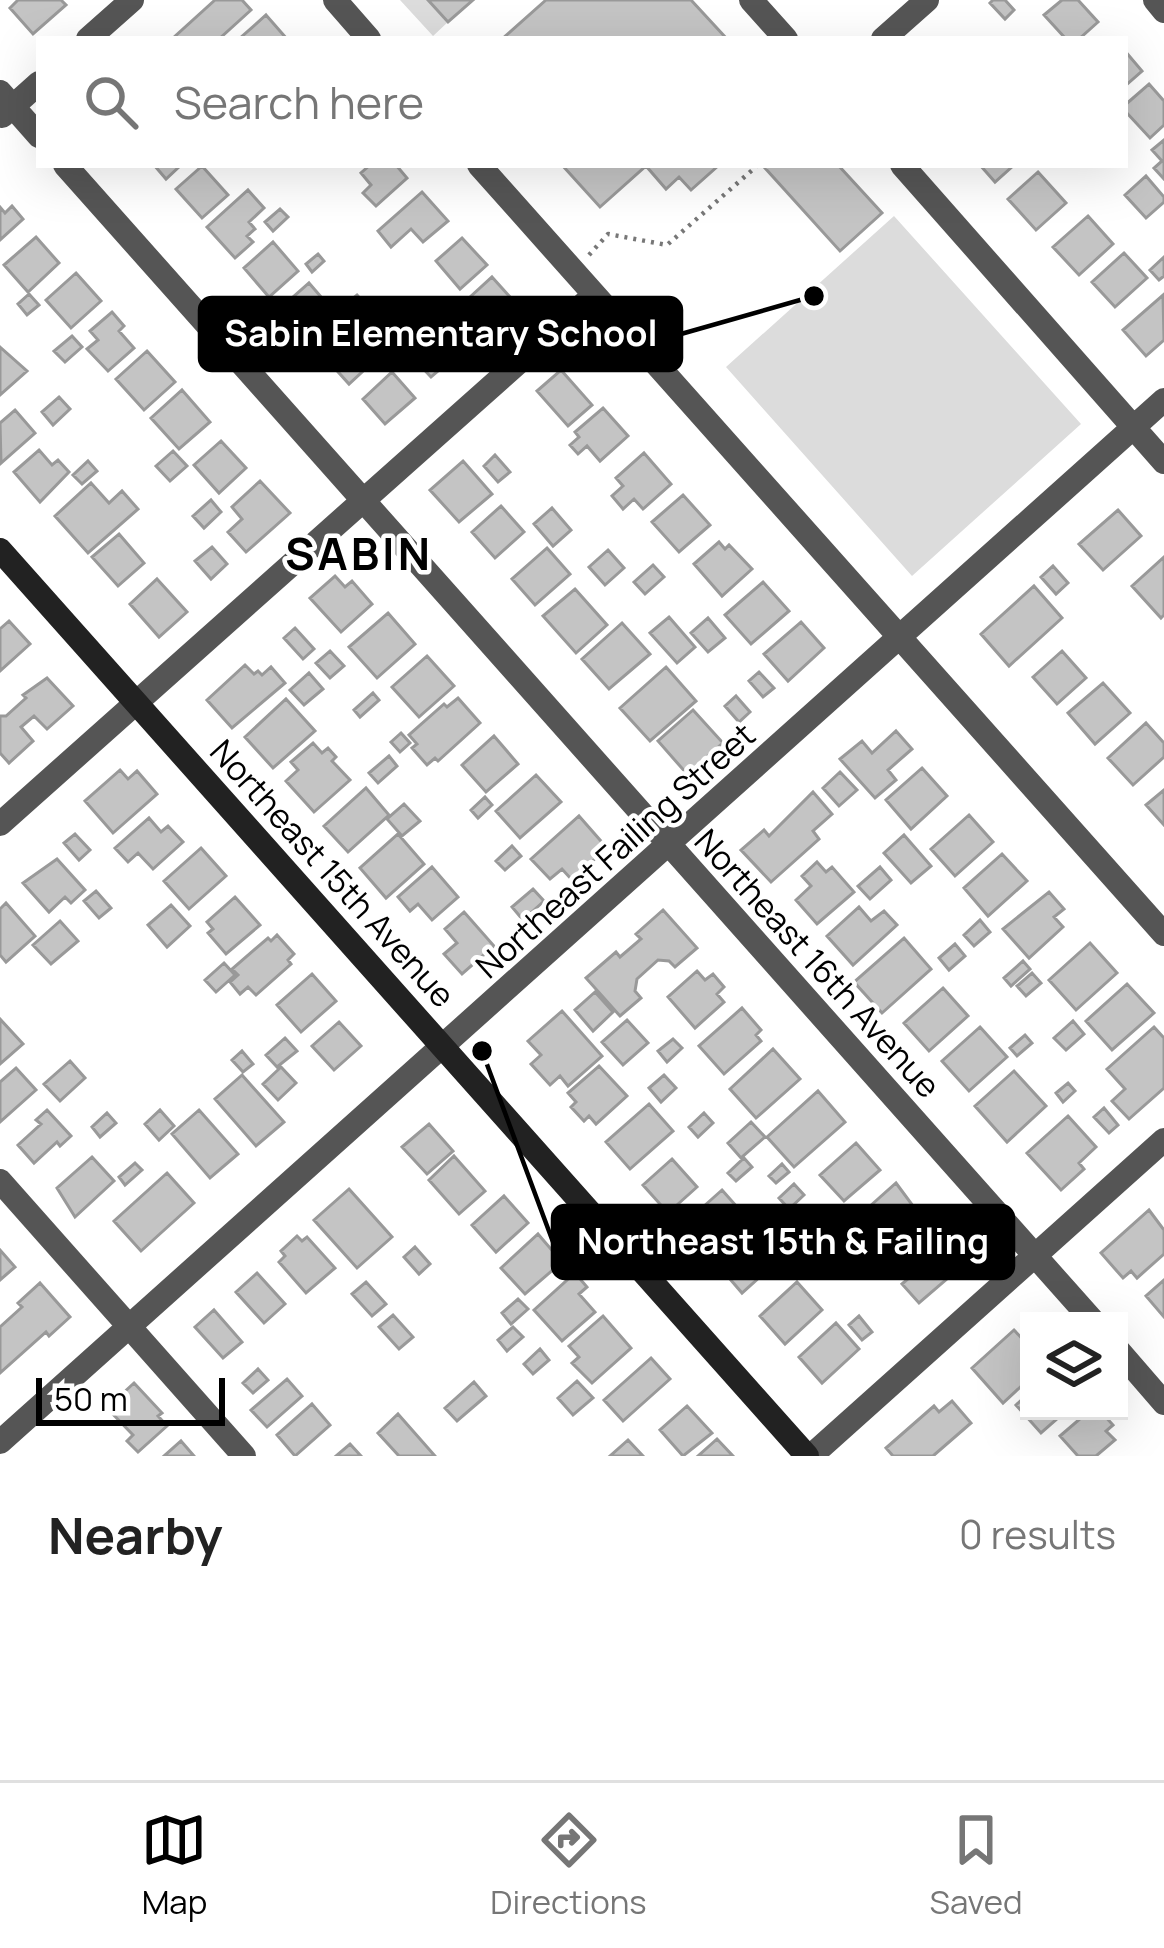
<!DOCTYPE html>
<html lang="en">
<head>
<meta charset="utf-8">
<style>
  body { margin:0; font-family:Manrope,sans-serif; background:#f2f2f2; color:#222 }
  .controls { position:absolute; right:36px; bottom:36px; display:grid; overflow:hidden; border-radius:0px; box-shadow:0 12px 48px #0002 }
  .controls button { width:108px; height:108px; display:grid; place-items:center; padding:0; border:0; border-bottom:3px solid #e0e0e0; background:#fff; color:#222; font:60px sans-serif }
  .scale { position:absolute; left:36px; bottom:30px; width:189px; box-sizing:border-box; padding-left:12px; border:6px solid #000; border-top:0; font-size:33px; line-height:42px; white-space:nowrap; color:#000; -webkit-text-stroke:9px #fff; paint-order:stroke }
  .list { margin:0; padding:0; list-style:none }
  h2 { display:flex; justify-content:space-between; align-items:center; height:156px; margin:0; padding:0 48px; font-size:51px }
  h2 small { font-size:39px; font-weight:400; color:#767676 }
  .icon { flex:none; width:66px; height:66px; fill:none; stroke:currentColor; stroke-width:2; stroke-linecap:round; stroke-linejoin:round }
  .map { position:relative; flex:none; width:1164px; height:1456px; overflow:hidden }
  .search { position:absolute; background:#fff; box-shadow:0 12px 48px #0002; left:36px; right:36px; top:36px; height:132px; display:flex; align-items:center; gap:30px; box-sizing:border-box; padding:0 42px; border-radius:0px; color:#767676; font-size:45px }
  .sheet { height:324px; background:#fff }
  nav { display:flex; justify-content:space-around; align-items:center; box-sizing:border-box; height:168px; border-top:3px solid #e0e0e0; background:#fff; font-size:33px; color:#767676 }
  nav a { display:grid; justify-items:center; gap:6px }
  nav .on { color:#000 }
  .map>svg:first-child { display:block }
</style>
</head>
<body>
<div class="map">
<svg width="1164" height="1456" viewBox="0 0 1164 1456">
  <rect width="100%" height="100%" fill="#fff"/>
  <path fill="#dcdcdc" d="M400,0H428L448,22L433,36Z
    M894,216L1081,424L912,576L726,367Z"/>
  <path fill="#c4c4c4" stroke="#999" stroke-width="3" d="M18,0H61L66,5L33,34L10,8Z
    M215,0H242L251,10L219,39H172Z
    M428,0H473L448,22Z
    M546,0H691L727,39H502Z
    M993,0H1005L1014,10L1005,19L990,3Z
    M1062,0H1078L1098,22L1079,39H1066L1044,15Z
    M266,15L287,39H239Z
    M1125,51L1142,71L1125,86Z
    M1149,84L1164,101V125L1150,138L1125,111V105Z
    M1164,140V179L1154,168L1162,161L1152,150Z
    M154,165H181L166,179Z
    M370,165H396L407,178L376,206L363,193L371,185L361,173Z
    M562,165H719L691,190L679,177L666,189L646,166L600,207Z
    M768,165H838L882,213L840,251L765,168Z
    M980,165H1014L995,182Z
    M202,166L228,195L202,218L176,189Z
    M1038,172L1066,203L1036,230L1008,199Z
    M1146,176L1164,197V202L1146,218L1125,195Z
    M248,190L264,208L249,222L255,229L247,236L253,242L235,258L207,227Z
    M422,192L448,221L423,242L411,229L391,247L378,231Z
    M12,206L23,219L0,240V207L5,213Z
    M280,209L288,217L273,231L265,222Z
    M1088,216L1113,244L1079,275L1053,247Z
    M36,237L59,263L28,292L4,265Z
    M462,238L487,265L460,289L436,261Z
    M273,242L298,271L269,297L244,268Z
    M1124,253L1147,278L1115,307L1092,282Z
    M318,254L324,261L312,272L306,264Z
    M1164,257V276L1159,280L1150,270Z
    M76,273L101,301L71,328L46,300Z
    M492,277L519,307L485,338L458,308Z
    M309,283L335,313L309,336L283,306Z
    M29,294L39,305L27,315L18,304Z
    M357,295L367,306L351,321L340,309Z
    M1163,295L1164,340L1146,356L1123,330Z
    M112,312L124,326L119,331L134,348L108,371L87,349L98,340L90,331Z
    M347,332L374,361L349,384L322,354Z
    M72,336L82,347L65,362L54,351Z
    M0,347L27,371L0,395Z
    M428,349L444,366L431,377L415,360Z
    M147,351L175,382L144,410L116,379Z
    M561,370L592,405L568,426L537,391Z
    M392,372L415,398L385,424L363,399Z
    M182,390L210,422L179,449L151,418Z
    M59,397L70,409L53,425L42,412Z
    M603,408L628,436L600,461L587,446L578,454L570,445L579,437L575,432Z
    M15,410L35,433L1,463L0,423Z
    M221,441L246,468L219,493L194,465Z
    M39,450L52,465L58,460L69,472L40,502L14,472Z
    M173,451L187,466L170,481L156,466Z
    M644,453L671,484L643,509L634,499L623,509L612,496L623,486L616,478Z
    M495,455L510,472L498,482L484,466Z
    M88,461L97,471L82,484L73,475Z
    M463,461L492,494L459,522L430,490Z
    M260,481L290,513L246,552L228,532L242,519L232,507Z
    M91,483L109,503L122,491L138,509L88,553L55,516Z
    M683,495L710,525L679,552L652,522Z
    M211,500L221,512L204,528L193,516Z
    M501,506L524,532L495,558L472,532Z
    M552,508L571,530L553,546L534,524Z
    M1118,510L1141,536L1103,570L1079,544Z
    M119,534L144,563L118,586L92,557Z
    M719,542L725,549L729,545L752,569L722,596L694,564Z
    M212,547L227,564L211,579L195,561Z
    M547,548L570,574L535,605L512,579Z
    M608,550L624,568L605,585L589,567Z
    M1164,557V615L1161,618L1132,586Z
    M653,565L664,577L645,594L634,582Z
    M1053,566L1068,583L1056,594L1041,577Z
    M335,576L345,587L352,581L372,604L341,632L310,598Z
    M157,579L187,612L159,637L130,604Z
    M763,582L789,611L751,644L725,615Z
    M1034,586L1062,618L1009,666L981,634Z
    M575,589L607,625L576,653L543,616Z
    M388,613L415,644L377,678L349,647Z
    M669,617L695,647L677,663L650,633Z
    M708,618L725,638L708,652L691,633Z
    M9,621L30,644L0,671V629Z
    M801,622L824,648L788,681L764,654Z
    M622,623L650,654L609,689L582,659Z
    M295,628L314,649L303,659L284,638Z
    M330,651L344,666L330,678L316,663Z
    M1062,651L1086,678L1057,704L1033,677Z
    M427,656L454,686L419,717L392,687Z
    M245,665L254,674L258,671L262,675L271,667L285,683L232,728L207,700Z
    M666,667L696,701L650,741L620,708Z
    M759,672L774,688L763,697L749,681Z
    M309,673L323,689L304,705L290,690Z
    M47,678L73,706L47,729L34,716L21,727L33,741L9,763L0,753V716H6L26,698L23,695Z
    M1103,683L1130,713L1095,744L1068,713Z
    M373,693L379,700L360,717L354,710Z
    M736,696L750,712L739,722L725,706Z
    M458,698L480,723L438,761L435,758L427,765L412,748L417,744L409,735L444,704L447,707Z
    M286,699L315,731L273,768L245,737Z
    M693,710L723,743L687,774L658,741Z
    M1146,723L1164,743V757L1133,785L1108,758Z
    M896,731L912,749L888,770L896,780L875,798L840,759L862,741L872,753Z
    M401,733L410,743L400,752L391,742Z
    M494,736L518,764L486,792L462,765Z
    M313,743L322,753L328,748L336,757L332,761L350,780L314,812L286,781L298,770L291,762Z
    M389,756L397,766L378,783L369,773Z
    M922,768L947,796L911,829L886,800Z
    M120,770L128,779L137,771L157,794L113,833L85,801Z
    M840,772L857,790L839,806L823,788Z
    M536,775L561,802L520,838L496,811Z
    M366,788L389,815L348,852L324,826Z
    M1164,790V825L1146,805Z
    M813,792L832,814L813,831L819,839L771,882L741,850L764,830L769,836Z
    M485,797L492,805L478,818L471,810Z
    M404,804L420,821L402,836L387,819Z
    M969,815L993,842L955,876L931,849Z
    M579,816L607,848L572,880L562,869L550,879L531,859Z
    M149,818L161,832L168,826L183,842L153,869L138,853L128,862L115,848Z
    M75,834L90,850L79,860L64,843Z
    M398,834L424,864L386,898L360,868Z
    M904,835L931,866L911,883L884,853Z
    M512,846L521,856L505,870L496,861Z
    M201,848L226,876L189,909L164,881Z
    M1002,854L1027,881L988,916L964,888Z
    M57,859L85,890L71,903L65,897L49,912L23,883Z
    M817,862L826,872L832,867L854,892L817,924L796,900L811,886L802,876Z
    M432,867L458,897L432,920L418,904L410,911L398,897Z
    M880,867L891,880L870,899L858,886Z
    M533,889L544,901L523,920L512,907Z
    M96,891L111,908L99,918L84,901Z
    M1049,892L1064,909L1054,917L1063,927L1029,958L1003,929Z
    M235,897L260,925L226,954L208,933L213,929L207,922Z
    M6,903L35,936L6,962L0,955V909Z
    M171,905L190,926L167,947L148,925Z
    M859,907L871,921L884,911L897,925L853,965L827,936Z
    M663,910L697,948L675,967L669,961L658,960L637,979L635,991L641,998L620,1016L586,978L616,952L620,957L641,939L636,934Z
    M464,912L494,946L462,974L444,954L457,943L445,929Z
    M980,920L990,932L974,946L964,935Z
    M60,921L78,941L51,964L33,945Z
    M277,935L294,954L288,960L291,964L256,995L248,987L240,994L230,982L238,975L232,969L268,938L271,941Z
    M904,938L931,969L882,1013L854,982Z
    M1090,943L1117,973L1076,1010L1049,980Z
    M955,944L965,956L949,970L939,958Z
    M1023,961L1030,969L1011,986L1004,978Z
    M224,963L235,975L216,992L205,980Z
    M697,971L705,980L713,974L724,987L717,994L724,1002L695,1028L668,997Z
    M1032,973L1041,983L1026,996L1017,986Z
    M312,974L336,1001L301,1032L277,1005Z
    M1127,984L1154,1013L1112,1050L1086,1021Z
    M943,988L968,1016L929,1051L904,1023Z
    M595,992L613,1012L593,1031L575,1010Z
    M742,1008L761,1030L756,1035L761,1041L724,1074L699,1046Z
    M562,1011L602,1056L568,1086L560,1076L550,1085L531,1064L541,1055L528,1041Z
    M0,1019L23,1044L0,1064Z
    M627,1020L648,1043L623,1065L602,1042Z
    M1073,1021L1084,1034L1066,1050L1054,1038Z
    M339,1022L361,1046L334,1070L312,1046Z
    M980,1027L1007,1057L969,1091L942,1061Z
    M1154,1027L1164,1038V1088L1129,1119L1112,1101L1125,1089L1107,1069Z
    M1025,1035L1032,1043L1017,1056L1010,1048Z
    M285,1038L297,1051L277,1067L266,1055Z
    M673,1039L682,1048L667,1062L658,1051Z
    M773,1049L800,1079L756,1118L730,1089Z
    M242,1051L253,1064L243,1072L232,1060Z
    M70,1061L85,1078L60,1101L44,1084Z
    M599,1066L627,1096L596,1124L589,1116L584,1121L571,1107L576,1102L568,1093Z
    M281,1067L296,1083L278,1100L263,1084Z
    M16,1068L36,1090L0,1122V1082Z
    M1014,1071L1046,1106L1007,1142L975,1106Z
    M242,1075L284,1122L256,1146L215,1099Z
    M664,1075L676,1088L661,1102L649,1088Z
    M1068,1083L1075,1091L1063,1102L1056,1093Z
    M818,1091L845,1122L794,1167L767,1137Z
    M649,1104L673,1131L630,1169L606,1142Z
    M1104,1108L1118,1125L1109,1133L1094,1117Z
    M47,1110L71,1136L60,1146L57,1142L34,1163L18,1145L41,1124L36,1120Z
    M160,1110L174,1126L159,1140L145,1124Z
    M199,1110L238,1154L210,1178L172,1134Z
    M107,1113L116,1123L100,1137L92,1127Z
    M704,1113L713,1123L698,1137L689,1127Z
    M1068,1116L1096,1147L1079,1163L1084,1169L1061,1190L1027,1153Z
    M751,1122L765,1137L741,1158L728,1143Z
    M429,1124L453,1151L427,1174L402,1147Z
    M856,1143L880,1170L844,1201L820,1175Z
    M454,1156L485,1191L459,1214L429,1180Z
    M92,1157L114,1181L75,1217L57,1188Z
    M744,1158L752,1167L736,1181L728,1173Z
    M672,1159L697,1187L668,1213L643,1185Z
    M135,1163L142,1170L125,1185L119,1177Z
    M782,1164L789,1172L776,1183L769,1176Z
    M167,1173L194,1203L141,1251L114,1221Z
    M896,1183L919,1214L886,1244L860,1215Z
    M794,1184L804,1195L789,1209L779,1198Z
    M349,1189L392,1237L357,1268L314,1220Z
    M722,1190L746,1217L701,1256L688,1241L695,1234L685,1223Z
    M504,1196L528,1223L496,1252L472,1225Z
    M1149,1210L1164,1230V1254L1137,1278L1131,1271L1123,1278L1101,1253Z
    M756,1231L781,1258L742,1293L718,1265Z
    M538,1234L562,1262L525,1294L501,1268Z
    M297,1236L302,1241L307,1237L335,1268L306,1293L279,1262L285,1256L281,1251Z
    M935,1236L962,1266L919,1303L902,1284L918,1270L909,1260Z
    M415,1247L430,1264L419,1274L404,1257Z
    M0,1250L15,1267L0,1280Z
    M257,1273L285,1304L264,1323L236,1292Z
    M575,1273L587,1287L579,1294L595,1312L562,1341L534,1310Z
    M1164,1280V1317L1146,1296Z
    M366,1282L386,1304L372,1316L352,1294Z
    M797,1282L822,1310L785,1344L760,1316Z
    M40,1283L70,1317L49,1336L46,1332L0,1373V1327L22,1307L18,1303Z
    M518,1299L528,1309L511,1324L502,1313Z
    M214,1310L242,1342L223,1358L195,1327Z
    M393,1315L413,1337L399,1349L379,1327Z
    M603,1316L631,1348L592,1383L572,1363L579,1357L569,1346Z
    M859,1316L872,1332L862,1340L849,1325Z
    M836,1323L859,1349L822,1383L799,1357Z
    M513,1327L523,1337L507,1351L498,1340Z
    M1014,1330L1029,1346V1379L1003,1403L972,1368Z
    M540,1349L549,1360L533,1374L524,1364Z
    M651,1358L670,1379L623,1421L604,1400Z
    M258,1369L268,1380L253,1393L243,1383Z
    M287,1379L302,1396L267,1427L251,1410Z
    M577,1381L593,1398L573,1415L558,1398Z
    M474,1382L486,1396L457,1421L445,1408Z
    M134,1383L162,1413L158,1416L167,1426L138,1452L127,1441L133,1435L107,1408Z
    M1029,1393V1411H1066L1041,1433L1016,1405Z
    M952,1401L971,1423L933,1456H893L886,1448L934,1406L939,1412Z
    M312,1404L330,1425L295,1456L277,1435Z
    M687,1406L712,1433L683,1456L660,1430Z
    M1089,1411L1095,1418L1102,1413L1113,1425L1106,1431L1115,1440L1096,1456H1078L1060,1436Z
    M398,1414L435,1456H399L378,1433Z
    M717,1439L733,1456H698Z
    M628,1440L643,1456H610Z
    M181,1441L194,1456H164Z
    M350,1444L361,1456H336Z"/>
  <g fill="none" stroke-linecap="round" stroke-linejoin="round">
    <path stroke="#777" stroke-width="4.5" stroke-dasharray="3 6" stroke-linecap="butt" d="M589,255L608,234L667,245L758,165"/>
    <path stroke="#555" stroke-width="24" d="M335,0L369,39
      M751,0L786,39
      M1155,0L1164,11
      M88,39L132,0
      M883,39L927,0
      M0,92L39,136
      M2,116L39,83
      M65,165L1093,1321
      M479,165L1164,934
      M902,165L1164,462
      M0,824L594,295
      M0,1181L244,1456
      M1119,1351L1164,1403
      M0,1442L1164,400
      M811,1456L1164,1140"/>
    <path stroke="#222" stroke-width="24" d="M0,550L807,1456"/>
  </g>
  <g text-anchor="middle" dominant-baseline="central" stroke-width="9" stroke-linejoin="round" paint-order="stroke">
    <g font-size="33" fill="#000" stroke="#fff">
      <text transform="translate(615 850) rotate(-42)">Northeast Failing Street</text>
      <text transform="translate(333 873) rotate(48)">Northeast 15th Avenue</text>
      <text transform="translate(818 963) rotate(48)">Northeast 16th Avenue</text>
    </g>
    <g font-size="45" font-weight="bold" letter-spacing="3" fill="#000" stroke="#fff">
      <text x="359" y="553">SABIN</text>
    </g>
  </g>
  <path fill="none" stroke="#000" stroke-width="4.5" d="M814 296L681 334M482 1051L553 1242"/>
  <g fill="#000" stroke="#fff" stroke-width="4.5">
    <circle cx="814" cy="296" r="12"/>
    <circle cx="482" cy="1051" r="12"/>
  </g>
  <g fill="#000" stroke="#000" stroke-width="4.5">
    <rect x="200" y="298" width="481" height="72" rx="12"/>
    <rect x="553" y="1206" width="460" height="72" rx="12"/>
  </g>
  <g font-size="36" text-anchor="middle" font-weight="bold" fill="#fff">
    <text x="441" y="346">Sabin Elementary School</text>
    <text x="783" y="1254">Northeast 15th &amp; Failing</text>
  </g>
</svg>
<div class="controls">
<button><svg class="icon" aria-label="layers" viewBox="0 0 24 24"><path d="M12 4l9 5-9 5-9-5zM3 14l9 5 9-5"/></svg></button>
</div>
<div class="scale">50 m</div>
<div class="search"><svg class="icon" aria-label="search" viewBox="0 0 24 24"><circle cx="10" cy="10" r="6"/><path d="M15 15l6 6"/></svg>Search here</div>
</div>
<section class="sheet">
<h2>Nearby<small>0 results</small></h2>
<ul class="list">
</ul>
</section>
<nav>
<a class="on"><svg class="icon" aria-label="map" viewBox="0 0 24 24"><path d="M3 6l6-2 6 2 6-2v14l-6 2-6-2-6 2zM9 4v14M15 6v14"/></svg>Map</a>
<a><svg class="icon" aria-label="directions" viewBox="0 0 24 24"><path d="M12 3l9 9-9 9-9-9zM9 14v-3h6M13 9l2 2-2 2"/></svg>Directions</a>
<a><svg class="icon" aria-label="saved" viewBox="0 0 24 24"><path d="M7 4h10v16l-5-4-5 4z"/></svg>Saved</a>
</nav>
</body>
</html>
